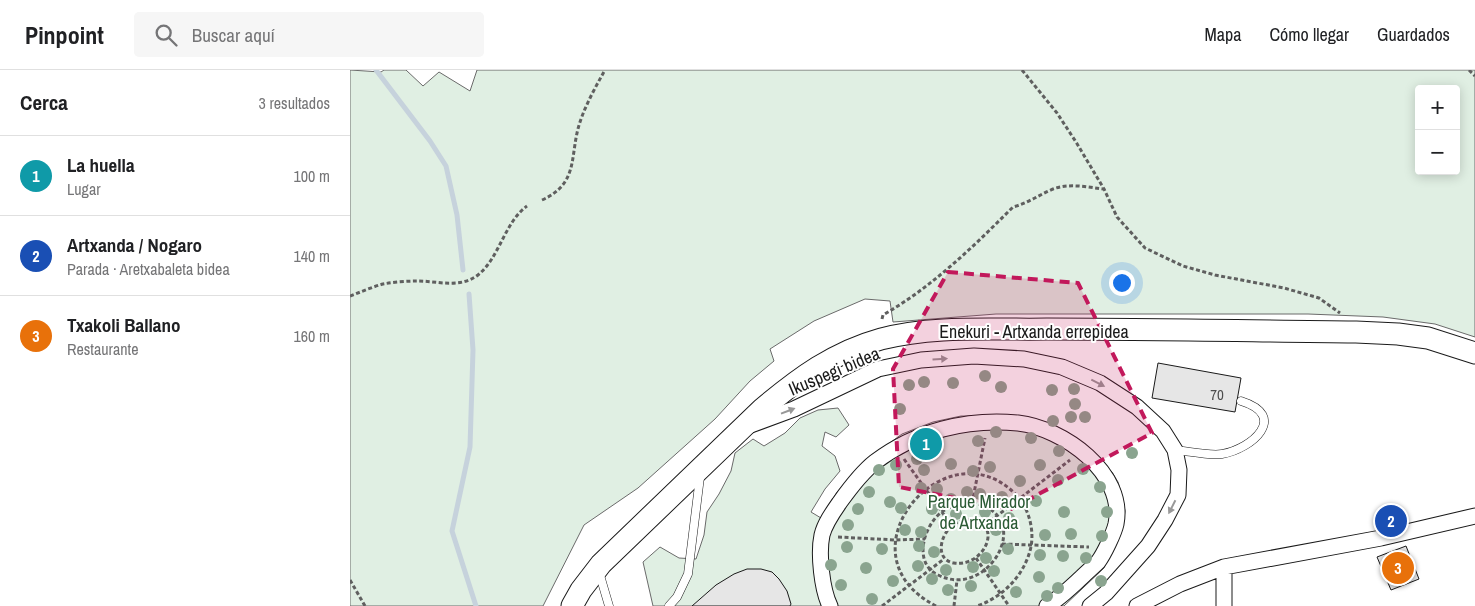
<!DOCTYPE html>
<html lang="es">
<head>
<meta charset="utf-8">
<style>
  body { margin:0; font-family:"Archivo Narrow",sans-serif; background:#f6f6f6; color:#202124 }
  .controls { position:absolute; right:15px; top:15px; display:grid; overflow:hidden; border-radius:5px; box-shadow:0 2px 12px #0003 }
  .controls button { width:45px; height:45px; display:grid; place-items:center; padding:0; border:0; border-bottom:1px solid #e0e0e0; background:#fff; color:#202124; font:25px sans-serif }
  .you { position:absolute; left:771px; top:212px; width:18px; height:18px; margin:-12px; border:4px solid #fff; border-radius:50%; background:#1a73e8; box-shadow:0 0 0 8px #1a73e833 }
  .badge { display:grid; place-items:center; width:32px; height:32px; border-radius:50%; background:#d93025; color:#fff; font-size:16px; font-weight:700 }
  .pin { position:absolute; translate:-50% -50%; border:2px solid #fff; box-shadow:0 1px 5px #0006 }
  .list { margin:0; padding:0; list-style:none }
  h2 { display:flex; justify-content:space-between; align-items:center; height:65px; margin:0; padding:0 20px; font-size:21px }
  h2 small { font-size:16px; font-weight:400; color:#757577 }
  .list li { display:grid; grid-template-columns:32px 1fr auto; gap:15px; align-items:center; box-sizing:border-box; height:80px; padding:0 20px; border-top:1px solid #e0e0e0 }
  .list b { display:block; font-size:19px; white-space:nowrap }
  .list p { margin:0; font-size:16px; white-space:nowrap; color:#757577 }
  .list em { font-size:16px; font-style:normal; color:#757577 }
  .icon { flex:none; width:28px; height:28px; fill:none; stroke:currentColor; stroke-width:2; stroke-linecap:round; stroke-linejoin:round }
  .map { position:relative; flex:none; width:1125px; height:536px; overflow:hidden }
  header { display:flex; align-items:center; gap:30px; box-sizing:border-box; height:70px; padding:0 25px; background:#fff; border-bottom:1px solid #e0e0e0 }
  header strong { font-size:24px }
  nav { display:flex; gap:28px; margin-inline-start:auto; font-size:18px }
  .search { width:350px; height:45px; background:#f6f6f6; display:flex; align-items:center; gap:12px; box-sizing:border-box; padding:0 18px; border-radius:5px; color:#757577; font-size:19px }
  main { display:flex }
  aside { flex:1; background:#fff }
  .map>svg:first-child { display:block }
</style>
</head>
<body>
<header>
<strong>Pinpoint</strong>
<div class="search"><svg class="icon" aria-label="search" viewBox="0 0 24 24"><circle cx="10" cy="10" r="6"/><path d="M15 15l6 6"/></svg>Buscar aquí</div>
<nav><a>Mapa</a><a>Cómo llegar</a><a>Guardados</a></nav>
</header>
<main>
<aside>
<h2>Cerca<small>3 resultados</small></h2>
<ul class="list">
<li><span class="badge" style="background:#0f9aa8">1</span><div><b>La huella</b><p>Lugar</p></div><em>100 m</em></li>
<li><span class="badge" style="background:#1a4fb4">2</span><div><b>Artxanda / Nogaro</b><p>Parada · Aretxabaleta bidea</p></div><em>140 m</em></li>
<li><span class="badge" style="background:#e8710a">3</span><div><b>Txakoli Ballano</b><p>Restaurante</p></div><em>160 m</em></li>
</ul>
</aside>
<div class="map">
<svg width="1125" height="536" viewBox="0 0 1125 536">
  <rect width="100%" height="100%" fill="#fff"/>
  <path fill="#e0efe3" stroke="#6a6a6a" fill-rule="evenodd" d="M0,0L31,2L34,0H56L73,16L89,2L120,21L127,0H1125V267L1085,254L1033,247L958,244H646L543,252L540,231L515,229L464,251L420,279L424,291L400,311L365,349L288,418L234,455L193,536H0ZM1069,19H1106V101H1069Z
    M488,338L499,355L486,367L475,362L472,376L485,386L490,401L475,419L461,442L471,448L487,422L518,389L552,364L583,352L611,346H639L740,380L762,402L768,412L772,426L775,441L773,453L768,468L754,498L714,536H303L293,492L310,477L329,488L346,489L354,465L357,442L369,424L381,401L385,383L403,369L414,376L435,363L450,348L468,340Z"/>
  <g fill="none" stroke-linecap="round" stroke-linejoin="round">
    <path stroke="#c6d2dc" stroke-width="5" d="M26,0L80,71L96,96L107,145L113,200
      M119,224L123,280L120,377L102,461L126,536"/>
  </g>
  <path fill="#e6e6e6" stroke="#1a1a1a" d="M808,293L891,308L885,342L802,328Z
    M1056,476L1069,509L1041,520L1027,487Z
    M397,499H411L422,502L429,509L437,521L441,534L440,536H342L366,515L384,504Z"/>
  <g fill="none" stroke-linecap="round" stroke-linejoin="round">
    <defs>
      <path id="lane" d="M825,380C838,381 859,386 872,384C902,379 939,346 891,331
        M249,502L259,536
        M319,536L327,527L338,504L350,407"/>
      <path id="street" d="M398,356L444,339L528,299L571,290L624,286L674,289L712,297L750,313L787,337L813,361L825,380L829,400L828,425L815,450L798,476L756,523L740,536
        M874,497V536
        M480,536C472,520 468,484 472,465C475,453 483,442 490,432C500,418 511,403 525,392C566,361 617,348 668,353C713,358 776,403 766,454C764,463 754,484 748,492C743,497 737,502 732,507C720,518 710,528 697,536
        M787,536L830,514L874,497L1031,468L1125,446"/>
      <path id="secondary" d="M222,536L231,520L251,494L412,339C449,308 484,282 531,269C584,255 642,260 697,259C800,259 903,261 1006,262L1048,264L1078,268L1125,283"/>
    </defs>
    <use href="#lane" stroke="#1a1a1a" stroke-width="9"/>
    <use href="#street" stroke="#1a1a1a" stroke-width="17"/>
    <use href="#secondary" stroke="#1a1a1a" stroke-width="23"/>
    <path stroke="#5f5f5f" stroke-width="3" stroke-dasharray="4 2.5" stroke-linecap="butt" d="M672,0L707,43L726,72L754,119L767,147L795,178L833,196L865,205L934,218L969,228L990,243
      M1119,0L1125,6
      M192,130C230,113 219,85 230,52C236,34 246,16 255,0
      M0,226C11,222 22,217 33,214C44,212 57,211 68,211C88,211 109,219 128,205C150,187 154,153 177,136
      M532,249L533,245C582,217 623,177 663,137C678,133 689,125 703,119C719,113 737,117 753,119
      M554,389L602,456
      M622,433C687,443 640,531 588,505C562,493 574,454 593,441C602,435 612,434 622,433Z
      M622,433L635,368
      M615,450C656,448 636,498 604,493C585,490 590,466 601,457C605,453 610,451 615,450Z
      M635,455L720,390
      M488,467L546,470L575,469
      M652,474L739,477
      M626,488L659,536
      M0,510L15,536
      M532,536L594,489
      M586,536C483,483 599,350 668,427C680,441 685,463 680,481C673,506 653,527 627,536
      M604,536L607,510"/>
    <use href="#lane" stroke="#fff" stroke-width="8"/>
    <use href="#street" stroke="#fff" stroke-width="15"/>
    <use href="#secondary" stroke="#fff" stroke-width="21"/>
  </g>
  <g fill="#8aa48f">
    <circle cx="635" cy="306" r="6"/>
    <circle cx="574" cy="312" r="6"/>
    <circle cx="603" cy="313" r="6"/>
    <circle cx="559" cy="315" r="6"/>
    <circle cx="651" cy="317" r="6"/>
    <circle cx="724" cy="319" r="6"/>
    <circle cx="702" cy="320" r="6"/>
    <circle cx="725" cy="334" r="6"/>
    <circle cx="550" cy="339" r="6"/>
    <circle cx="721" cy="347" r="6"/>
    <circle cx="735" cy="347" r="6"/>
    <circle cx="703" cy="351" r="6"/>
    <circle cx="646" cy="362" r="6"/>
    <circle cx="681" cy="368" r="6"/>
    <circle cx="628" cy="371" r="6"/>
    <circle cx="709" cy="381" r="6"/>
    <circle cx="782" cy="383" r="6"/>
    <circle cx="567" cy="389" r="6"/>
    <circle cx="601" cy="394" r="6"/>
    <circle cx="546" cy="395" r="6"/>
    <circle cx="690" cy="395" r="6"/>
    <circle cx="640" cy="397" r="6"/>
    <circle cx="733" cy="399" r="6"/>
    <circle cx="529" cy="400" r="6"/>
    <circle cx="574" cy="400" r="6"/>
    <circle cx="623" cy="401" r="6"/>
    <circle cx="708" cy="410" r="6"/>
    <circle cx="670" cy="411" r="6"/>
    <circle cx="750" cy="417" r="6"/>
    <circle cx="571" cy="418" r="6"/>
    <circle cx="587" cy="419" r="6"/>
    <circle cx="519" cy="422" r="6"/>
    <circle cx="617" cy="422" r="6"/>
    <circle cx="630" cy="424" r="6"/>
    <circle cx="652" cy="427" r="6"/>
    <circle cx="601" cy="429" r="6"/>
    <circle cx="686" cy="431" r="6"/>
    <circle cx="540" cy="432" r="6"/>
    <circle cx="551" cy="438" r="6"/>
    <circle cx="508" cy="439" r="6"/>
    <circle cx="582" cy="439" r="6"/>
    <circle cx="635" cy="442" r="6"/>
    <circle cx="714" cy="442" r="6"/>
    <circle cx="757" cy="442" r="6"/>
    <circle cx="606" cy="444" r="6"/>
    <circle cx="659" cy="448" r="6"/>
    <circle cx="498" cy="455" r="6"/>
    <circle cx="594" cy="455" r="6"/>
    <circle cx="555" cy="460" r="6"/>
    <circle cx="646" cy="460" r="6"/>
    <circle cx="571" cy="462" r="6"/>
    <circle cx="721" cy="464" r="6"/>
    <circle cx="695" cy="465" r="6"/>
    <circle cx="752" cy="466" r="6"/>
    <circle cx="569" cy="476" r="6"/>
    <circle cx="497" cy="477" r="6"/>
    <circle cx="532" cy="479" r="6"/>
    <circle cx="658" cy="479" r="6"/>
    <circle cx="584" cy="482" r="6"/>
    <circle cx="690" cy="485" r="6"/>
    <circle cx="713" cy="486" r="6"/>
    <circle cx="636" cy="488" r="6"/>
    <circle cx="736" cy="488" r="6"/>
    <circle cx="481" cy="495" r="6"/>
    <circle cx="568" cy="496" r="6"/>
    <circle cx="623" cy="497" r="6"/>
    <circle cx="516" cy="498" r="6"/>
    <circle cx="596" cy="500" r="6"/>
    <circle cx="644" cy="501" r="6"/>
    <circle cx="689" cy="507" r="6"/>
    <circle cx="582" cy="509" r="6"/>
    <circle cx="543" cy="511" r="6"/>
    <circle cx="751" cy="511" r="6"/>
    <circle cx="491" cy="515" r="6"/>
    <circle cx="621" cy="516" r="6"/>
    <circle cx="708" cy="518" r="6"/>
    <circle cx="598" cy="520" r="6"/>
    <circle cx="666" cy="522" r="6"/>
    <circle cx="697" cy="526" r="6"/>
    <circle cx="522" cy="529" r="6"/>
  </g>
  <defs><path id="oneway-solid" d="M-6-.8H1V-3.2L6.5 0L1 3.2V.8H-6Z" transform="scale(1.25)"/></defs>
  <g fill="#989898">
    <use href="#oneway-solid" transform="translate(590 289) rotate(-4)"/>
    <use href="#oneway-solid" transform="translate(748 313) rotate(27)"/>
    <use href="#oneway-solid" transform="translate(438 341) rotate(-21)"/>
    <use href="#oneway-solid" transform="translate(822 437) rotate(117)"/>
  </g>
  <path fill="#c2185b" fill-opacity="0.2" stroke="#c2185b" stroke-width="4" stroke-dasharray="10 6" stroke-linejoin="round" d="M598,202L728,213L802,363L661,439L549,417L543,299Z"/>
  <g text-anchor="middle" dominant-baseline="central" stroke-width="4" stroke-linejoin="round" paint-order="stroke">
    <g font-size="15" fill="#4d4d4d">
      <text x="867" y="324">70</text>
    </g>
    <g font-size="18" fill="#1a1a1a" stroke="#fff">
      <text x="684" y="261">Enekuri - Artxanda errepidea</text>
      <text transform="translate(484 301) rotate(-23)">Ikuspegi bidea</text>
    </g>
    <g font-size="18" fill="#2b5a34" stroke="#fff">
      <text x="629" y="431">Parque Mirador<tspan x="629" dy="21">de Artxanda</tspan></text>
    </g>
  </g>
</svg>
<div class="controls">
<button>+</button>
<button>−</button>
</div>
<div class="you"></div>
<div class="pin badge" style="left:576px;top:374px;background:#0f9aa8">1</div>
<div class="pin badge" style="left:1041px;top:451px;background:#1a4fb4">2</div>
<div class="pin badge" style="left:1048px;top:498px;background:#e8710a">3</div>
</div>
</main>
</body>
</html>
